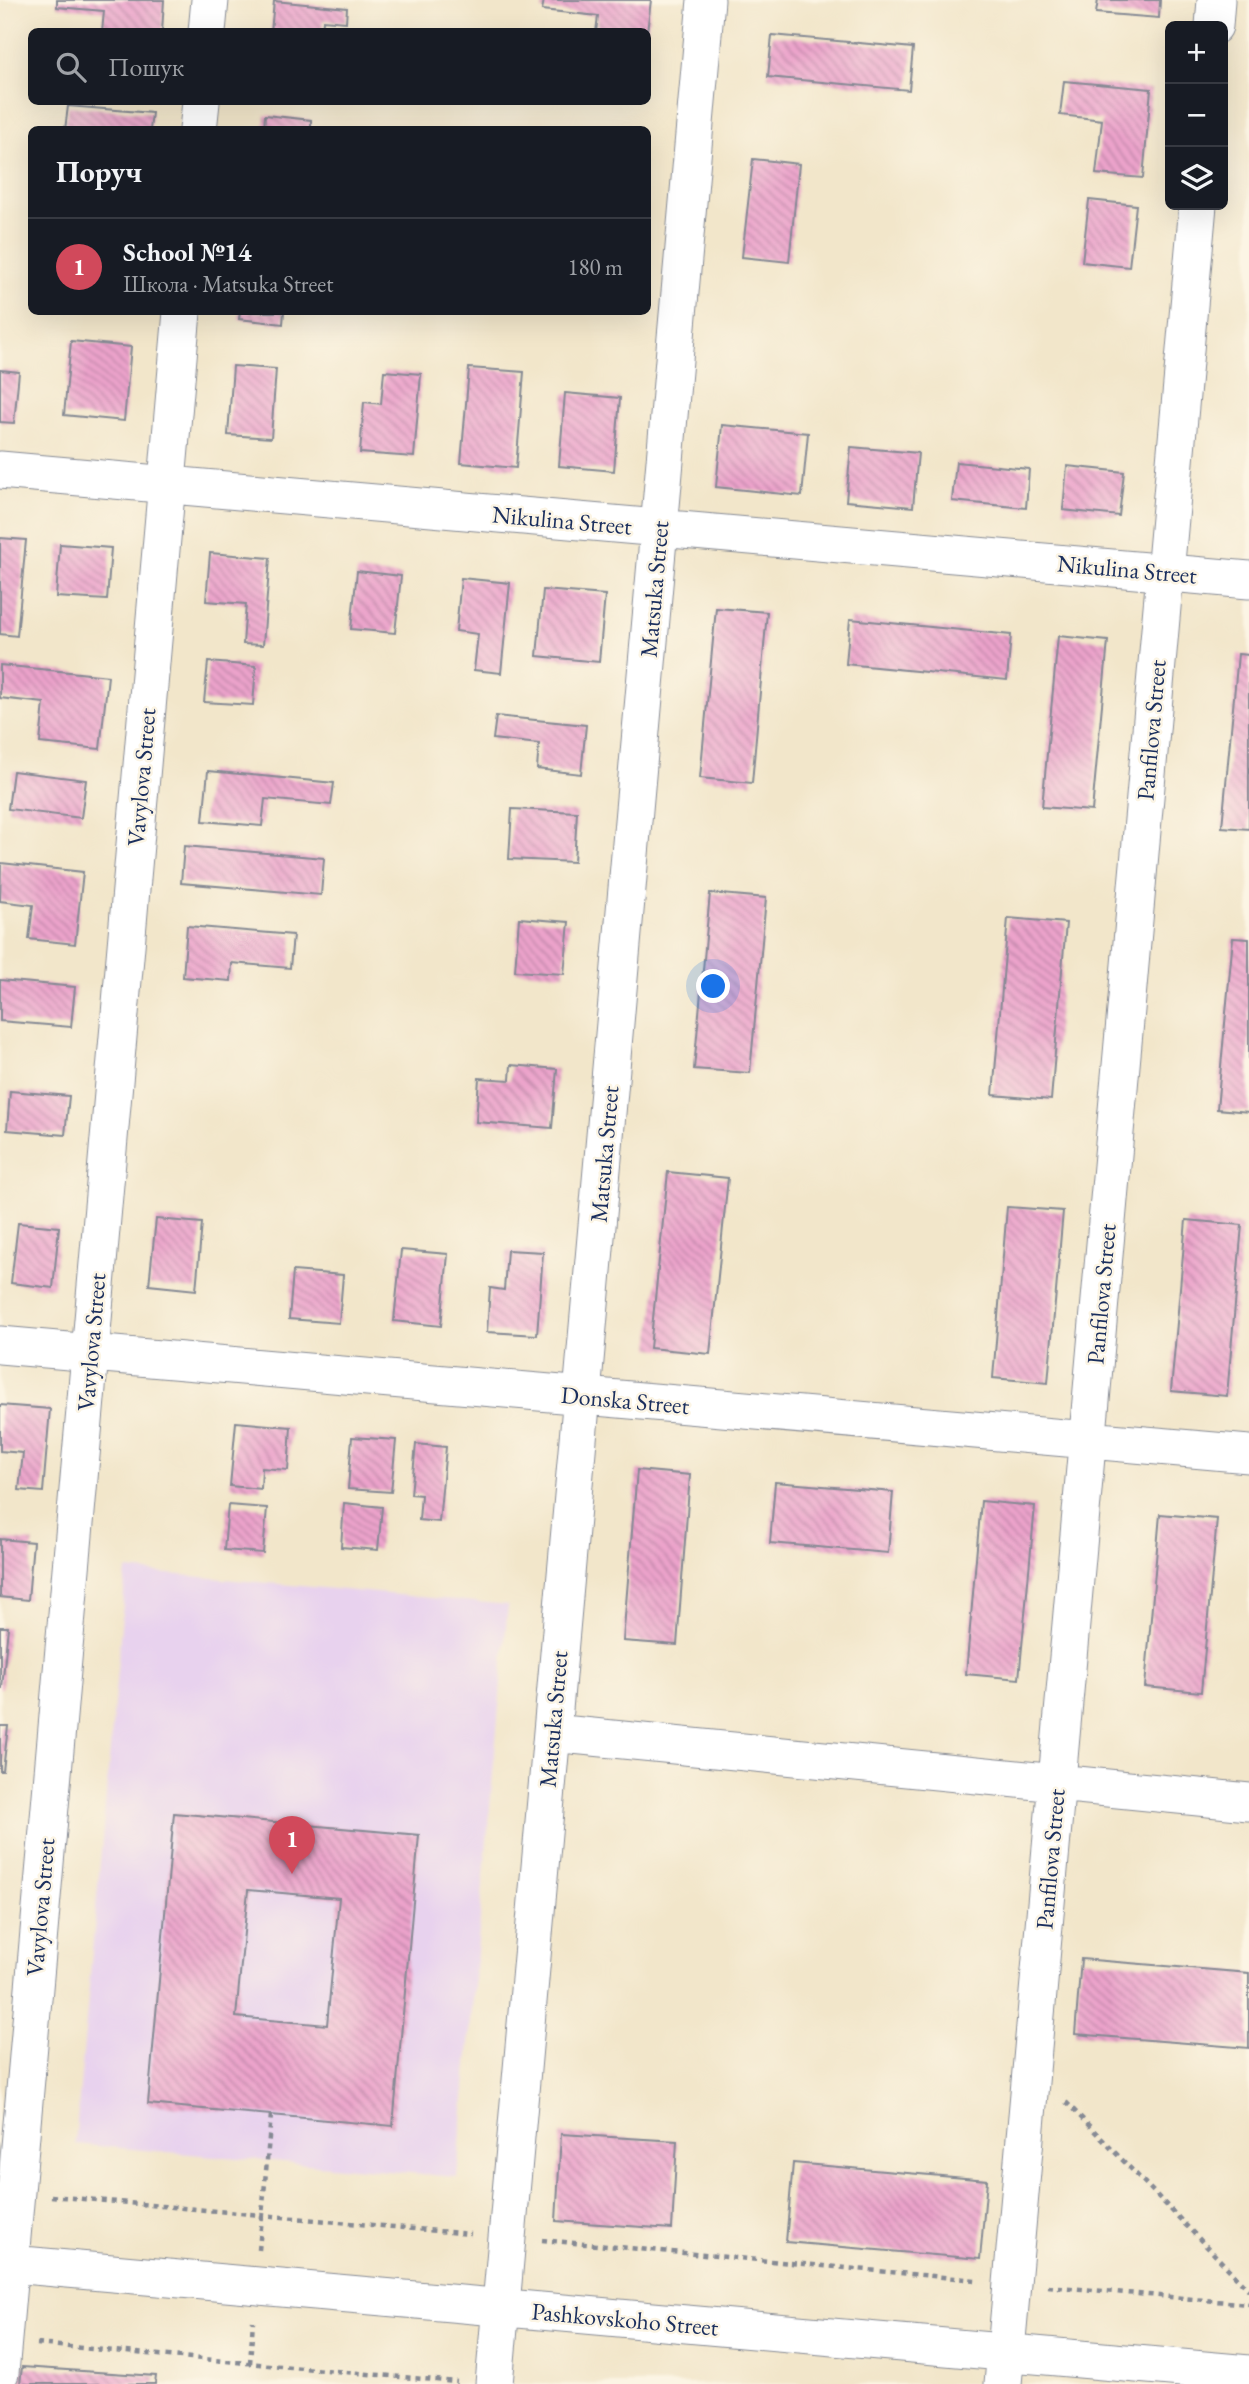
<!DOCTYPE html>
<html lang="uk">
<head>
<meta charset="utf-8">
<style>
  body { margin:0; font-family:"EB Garamond",serif; background:#20242c; color:#f1f3f6 }
  .controls { position:absolute; right:21px; top:21px; display:grid; overflow:hidden; border-radius:10px; box-shadow:0 7px 28px #0002 }
  .controls button { width:63px; height:63px; display:grid; place-items:center; padding:0; border:0; border-bottom:2px solid #363941; background:#171b24; color:#f1f3f6; font:35px sans-serif }
  .you { position:absolute; left:714px; top:987px; width:24px; height:24px; margin:-18px; border:5px solid #fff; border-radius:50%; background:#1a73e8; box-shadow:0 0 0 10px #1a73e833 }
  .badge { display:grid; place-items:center; width:46px; height:46px; border-radius:50%; background:#d1495b; color:#fff; font-size:23px; font-weight:700 }
  .pin { position:absolute; translate:-50% -58px; filter:drop-shadow(0 2px 4px #0008) }
  .pin::after { content:''; position:absolute; top:37px; width:24px; height:21px; background:inherit; clip-path:polygon(0 0,100% 0,50% 100%) }
  .list { margin:0; padding:0; list-style:none }
  h2 { display:flex; justify-content:space-between; align-items:center; height:91px; margin:0; padding:0 28px; font-size:30px }
  h2 small { font-size:23px; font-weight:400; color:#9ea1a6 }
  .list li { display:grid; grid-template-columns:46px 1fr auto; gap:21px; align-items:center; box-sizing:border-box; height:98px; padding:0 28px; border-top:2px solid #363941 }
  .list b { display:block; font-size:26px; white-space:nowrap }
  .list p { margin:0; font-size:23px; white-space:nowrap; color:#9ea1a6 }
  .list em { font-size:23px; font-style:normal; color:#9ea1a6 }
  .icon { flex:none; width:38px; height:38px; fill:none; stroke:currentColor; stroke-width:2; stroke-linecap:round; stroke-linejoin:round }
  .map { position:relative; flex:none; width:1249px; height:2384px; overflow:hidden }
  .search { position:absolute; background:#171b24; box-shadow:0 7px 28px #0002; left:28px; top:28px; width:623px; height:77px; display:flex; align-items:center; gap:18px; box-sizing:border-box; padding:0 24px; border-radius:10px; color:#9ea1a6; font-size:26px }
  .panel { position:absolute; background:#171b24; box-shadow:0 7px 28px #0002; left:28px; top:126px; width:623px; height:189px; border-radius:10px }
  .map>svg:first-child { display:block }
</style>
</head>
<body>
<div class="map">
<svg width="1249" height="2384" viewBox="0 0 1249 2384">
  <defs>
    <pattern id="building-back-hatch" width="6" height="6" patternUnits="userSpaceOnUse" patternTransform="scale(1.75)"><rect width="6" height="6" fill="#eca3cb"/><path d="M-1 5l2 2M0 0l6 6M5-1l2 2" fill="none" stroke="#be85a8"/></pattern>
  </defs>
  <rect width="100%" height="100%" fill="#fcf5e5"/>
  <filter id="ink" filterUnits="userSpaceOnUse"><feTurbulence type="fractalNoise" baseFrequency=".0143" numOctaves="2"/><feDisplacementMap in="SourceGraphic" scale="14" xChannelSelector="R" yChannelSelector="G"/><feConvolveMatrix kernelMatrix="1 2 1 2 8 2 1 2 1" color-interpolation-filters="sRGB"/></filter>
  <filter id="wash" filterUnits="userSpaceOnUse"><feTurbulence type="fractalNoise" baseFrequency=".00686" numOctaves="4" result="noise"/><feDisplacementMap in="SourceGraphic" scale="28" xChannelSelector="R" yChannelSelector="G"/><feGaussianBlur stdDeviation="1.57" result="paint"/><feColorMatrix in="noise" values="0 0 0 0 0 0 0 0 0 0 0 0 0 0 0 0 0 1.4 0 .05"/><feComposite in="paint" operator="in"/></filter>
  <g filter="url(#wash)">
    <rect width="100%" height="100%" fill="#f2e6ca"/>
    <path fill="#e8d2ee" d="M126,1570L508,1605L457,2177L75,2144Z"/>
    <g id="blocks">
      <path fill="url(#building-back-hatch)" fill-rule="evenodd" d="M57,0H164L162,32H102L104,11L57,7Z
        M544,0H651L647,32H596L598,16L542,10Z
        M1098,0H1160L1159,18L1096,13Z
        M274,1L347,8L346,22L323,20L322,32H271Z
        M772,35L913,48L909,90L768,77Z
        M1064,81L1151,89L1143,178L1096,174L1102,120L1060,115Z
        M68,106L152,113L150,130H65Z
        M265,115L311,120V130H264Z
        M753,159L799,164L789,262L742,257Z
        M1089,200L1136,205L1129,267L1082,262Z
        M240,312H284L283,324L239,319Z
        M71,341L131,347L124,421L64,415Z
        M233,366L276,369L271,438L228,435Z
        M469,368L524,372L516,468L461,463Z
        M0,370L19,372L14,423L0,422Z
        M384,371L421,374L414,457L360,453L364,402L381,404Z
        M565,393L620,398L614,471L559,466Z
        M722,425L808,433L802,496L716,487Z
        M851,447L918,453L913,507L846,501Z
        M956,462L1029,469L1026,508L952,501Z
        M1067,466L1124,472L1119,516L1063,510Z
        M0,538L26,540L17,636L0,634Z
        M60,544L111,548L107,600L56,597Z
        M210,553L270,558L263,645L243,644L246,604L206,601Z
        M357,571L401,576L395,633L351,629Z
        M461,578L510,583L501,673L474,670L478,634L456,631Z
        M543,590L605,595L599,662L537,656Z
        M716,608L767,612L752,783L700,778Z
        M850,619L1011,635L1007,680L846,664Z
        M1058,636L1108,641L1092,811L1042,807Z
        M1238,654L1249,655V829L1222,827Z
        M208,662L256,666L253,705L204,702Z
        M0,665L108,676L100,749L40,743L44,703L0,698Z
        M496,716L586,725L581,774L537,769L539,744L493,739Z
        M13,771L86,780L81,818L8,809Z
        M208,771L334,783L331,805L265,799L262,826L203,821Z
        M512,809L577,812L574,862L509,859Z
        M184,846L324,858L321,895L181,883Z
        M1,863L83,872L75,944L29,939L33,905L0,901Z
        M710,893L766,898L750,1073L694,1069Z
        M519,918L569,922L564,974L515,971Z
        M1008,918L1066,923L1051,1100L993,1095Z
        M187,926L293,935L290,968L232,963L231,981L183,977Z
        M1233,938L1249,939V1112L1217,1109Z
        M0,980L75,987L71,1027L0,1021Z
        M511,1065L557,1069L552,1128L476,1122L479,1078L510,1080Z
        M10,1091L69,1096L65,1135L7,1130Z
        M668,1172L728,1178L710,1354L650,1348Z
        M1007,1207L1063,1211L1048,1383L993,1378Z
        M156,1219L202,1223L196,1290L149,1285Z
        M1186,1220L1242,1225L1227,1396L1171,1391Z
        M18,1223L59,1227L53,1288L11,1283Z
        M401,1250L448,1254L441,1326L394,1321Z
        M507,1250L543,1252L537,1335L487,1332L490,1288L504,1290Z
        M293,1271L343,1275L339,1323L289,1319Z
        M0,1405L50,1409L43,1492L19,1490L23,1453L0,1451Z
        M236,1422L291,1427L288,1470L262,1468L261,1489L230,1486Z
        M352,1437L396,1440L391,1492L348,1489Z
        M416,1444L446,1447L439,1522L419,1520L421,1495L411,1494Z
        M637,1470L690,1475L677,1645L623,1641Z
        M775,1482L893,1492L888,1553L770,1543Z
        M981,1501L1035,1506L1019,1679L966,1674Z
        M344,1503L382,1507L378,1550L341,1547Z
        M228,1505L267,1508L263,1553L224,1550Z
        M1160,1514L1217,1519L1201,1692L1145,1687Z
        M0,1539L33,1542L28,1600L0,1597Z
        M0,1627H8L2,1688H0Z
        M0,1726H8L3,1771H0Z
        M174,1813L419,1835L393,2126L148,2104ZM248,1890L339,1898L327,2025L236,2017Z
        M1081,1959L1249,1973V2048L1075,2034Z
        M561,2134L677,2141L672,2229L556,2221Z
        M793,2163L987,2180L980,2259L786,2242Z
        M22,2367L156,2376L155,2384H20Z"/>
    </g>
  </g>
  <g filter="url(#ink)">
    <use href="#blocks" fill-opacity="0" stroke="#868a94" stroke-width="2"/>
    <g fill="none" stroke-linecap="round" stroke-linejoin="round">
      <defs>
        <path id="minor" d="M1214,26L1216,0
          M207,32L210,0
          M198,130L201,102
          M0,470L1249,580
          M0,1345L1249,1454
          M552,1733L1249,1802
          M0,2263L1249,2374
          M0,2373L182,312
          M494,2384L706,0
          M1003,2384L1198,205"/>
      </defs>
      <use href="#minor" stroke="#868a94" stroke-width="39"/>
      <path stroke="#868a94" stroke-width="4.5" stroke-dasharray="5 5" stroke-linecap="butt" d="M1066,2102L1249,2290
        M51,2196L471,2234
        M542,2240L976,2280
        M259,2250L271,2115
        M1048,2286L1249,2304
        M37,2344L457,2382
        M250,2363L253,2321"/>
      <use href="#minor" stroke="#fff" stroke-width="37"/>
    </g>
  </g>
  <g text-anchor="middle" dominant-baseline="central" stroke-width="5" stroke-linejoin="round" paint-order="stroke">
    <g font-size="24" fill="#1b2f5e" stroke="#fcf5e5">
      <text transform="translate(562 520) rotate(5)">Nikulina Street</text>
      <text transform="translate(1127 569) rotate(5)">Nikulina Street</text>
      <text transform="translate(654 589) rotate(-85)">Matsuka Street</text>
      <text transform="translate(1151 730) rotate(-85)">Panfilova Street</text>
      <text transform="translate(141 777) rotate(-85)">Vavylova Street</text>
      <text transform="translate(604 1154) rotate(-85)">Matsuka Street</text>
      <text transform="translate(1101 1294) rotate(-85)">Panfilova Street</text>
      <text transform="translate(91 1342) rotate(-85)">Vavylova Street</text>
      <text transform="translate(625 1400) rotate(5)">Donska Street</text>
      <text transform="translate(553 1719) rotate(-85)">Matsuka Street</text>
      <text transform="translate(1050 1859) rotate(-85)">Panfilova Street</text>
      <text transform="translate(40 1907) rotate(-85)">Vavylova Street</text>
      <text transform="translate(625 2319) rotate(5)">Pashkovskoho Street</text>
    </g>
  </g>
</svg>
<div class="controls">
<button>+</button>
<button>−</button>
<button><svg class="icon" aria-label="layers" viewBox="0 0 24 24"><path d="M12 4l9 5-9 5-9-5zM3 14l9 5 9-5"/></svg></button>
</div>
<div class="you"></div>
<div class="pin badge" style="left:292px;top:1874px">1</div>
<div class="search"><svg class="icon" aria-label="search" viewBox="0 0 24 24"><circle cx="10" cy="10" r="6"/><path d="M15 15l6 6"/></svg>Пошук</div>
<section class="panel">
<h2>Поруч<small></small></h2>
<ul class="list">
<li><span class="badge">1</span><div><b>School №14</b><p>Школа · Matsuka Street</p></div><em>180 m</em></li>
</ul>
</section>
</div>
</body>
</html>
